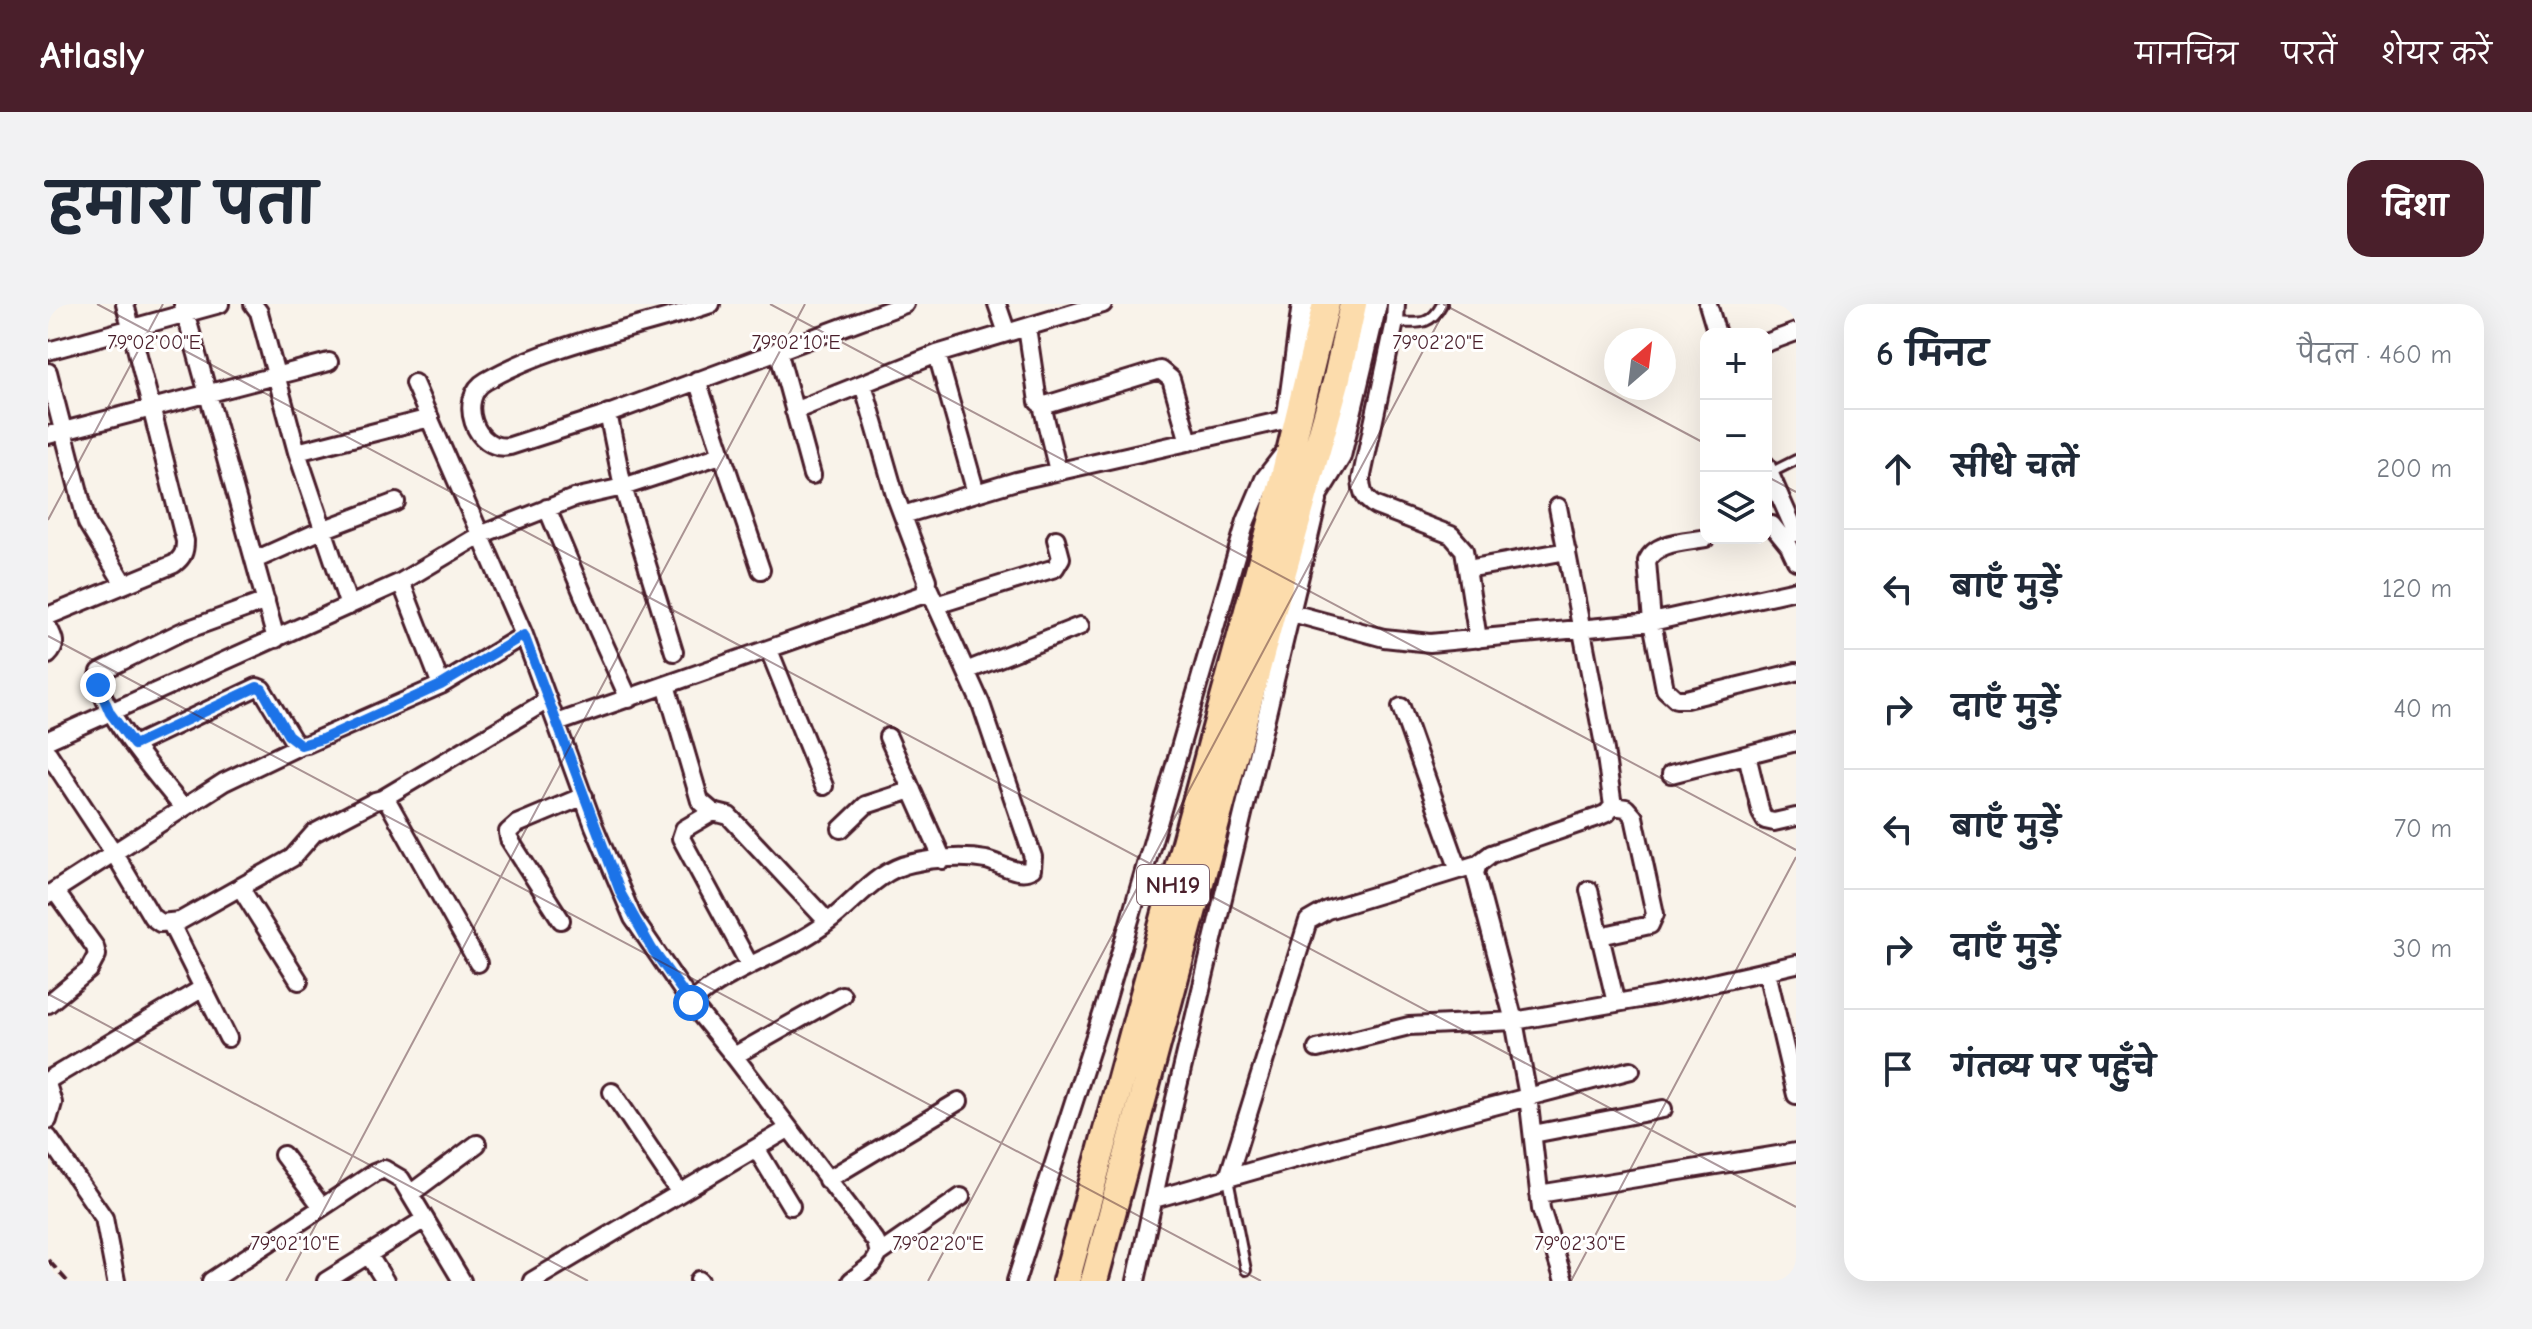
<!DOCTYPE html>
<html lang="hi">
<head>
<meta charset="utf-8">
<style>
  body { margin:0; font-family:"Comic Neue","Playpen Sans Deva",sans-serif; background:#f2f2f3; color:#1f2937 }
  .controls { position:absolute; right:24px; top:24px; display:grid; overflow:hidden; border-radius:16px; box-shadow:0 8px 32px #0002 }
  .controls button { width:72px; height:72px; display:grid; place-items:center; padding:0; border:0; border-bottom:2px solid #e0e1e3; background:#fff; color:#1f2937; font:40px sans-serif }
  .compass { position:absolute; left:1556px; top:24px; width:72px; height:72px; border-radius:50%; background:#fff; box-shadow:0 8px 32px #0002; rotate:28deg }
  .stop { position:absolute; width:24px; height:24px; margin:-18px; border:6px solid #1a73e8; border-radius:50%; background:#fff }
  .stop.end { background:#1a73e8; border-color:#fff; box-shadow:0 2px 8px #0008 }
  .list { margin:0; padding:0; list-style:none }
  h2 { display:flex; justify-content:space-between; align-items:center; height:104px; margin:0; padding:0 32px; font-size:34px }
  h2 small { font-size:26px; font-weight:400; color:#747a83 }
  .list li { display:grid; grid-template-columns:52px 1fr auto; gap:24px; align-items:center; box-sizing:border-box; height:120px; padding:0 32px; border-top:2px solid #e0e1e3 }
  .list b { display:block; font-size:30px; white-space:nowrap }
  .list em { font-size:26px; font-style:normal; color:#747a83 }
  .icon { flex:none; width:44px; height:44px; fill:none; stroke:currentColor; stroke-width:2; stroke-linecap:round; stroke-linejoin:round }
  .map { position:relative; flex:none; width:1748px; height:977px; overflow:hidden; border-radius:24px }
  header { display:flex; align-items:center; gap:48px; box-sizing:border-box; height:112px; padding:0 40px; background:#4a1f2b; color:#fff }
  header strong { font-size:38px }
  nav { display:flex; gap:44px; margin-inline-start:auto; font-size:28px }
  .intro { display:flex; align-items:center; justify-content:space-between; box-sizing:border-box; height:192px; padding:0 48px }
  h1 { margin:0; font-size:56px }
  .button { padding:20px 36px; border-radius:24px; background:#4a1f2b; color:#fff; font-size:28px; font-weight:700 }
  main { display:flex; gap:48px; padding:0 48px }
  aside { flex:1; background:#fff; border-radius:24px; box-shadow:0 8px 32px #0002 }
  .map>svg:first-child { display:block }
</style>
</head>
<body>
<header>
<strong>Atlasly</strong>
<nav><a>मानचित्र</a><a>परतें</a><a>शेयर करें</a></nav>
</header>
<div class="intro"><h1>हमारा पता</h1><a class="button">दिशा</a></div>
<main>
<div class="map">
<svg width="1748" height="977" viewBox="0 0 1748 977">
  <rect width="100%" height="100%" fill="#f9f3ea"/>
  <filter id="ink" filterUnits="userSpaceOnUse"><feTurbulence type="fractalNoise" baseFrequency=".0125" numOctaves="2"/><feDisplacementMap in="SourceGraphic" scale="16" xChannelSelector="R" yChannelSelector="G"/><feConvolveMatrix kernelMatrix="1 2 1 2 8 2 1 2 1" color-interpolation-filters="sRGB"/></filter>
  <g filter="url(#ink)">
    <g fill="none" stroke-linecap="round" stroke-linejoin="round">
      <defs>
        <path id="service" d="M1347,18C1370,19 1382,23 1394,0
          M1722,169L1748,156
          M1180,875L1198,966"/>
        <path id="minor" d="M135,0L228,335
          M205,0L211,8L249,148L301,302
          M663,0C589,25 506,38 438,77C409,93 426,149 462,142L552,113L857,0
          M949,0L959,29
          M1348,0L1347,18L1313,176C1314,189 1316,195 1328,202L1403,231L1416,246L1430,335
          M1660,0L1669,30
          M979,23L990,98L994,101L1001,100L1112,66L1123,75L1141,138
          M1718,39L1748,28
          M730,46L764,171
          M0,47L172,0
          M889,50L928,189
          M0,68L39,219L76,280
          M649,76L713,266
          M366,79L476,331L546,522L585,614L643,699L686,752L828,938L831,950L825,960L803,977
          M994,101L1010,167
          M746,107L889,50L1055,0
          M560,109L575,183L626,348
          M0,131L281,58
          M249,148L382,114
          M1718,161L1748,229
          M1510,203L1557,446L1565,502L1559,509L1550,513L1443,550L1430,560L1427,569L1466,717L1480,792L1493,905L1516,977
          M499,204L549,324L581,395
          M855,211L968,177L1241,115
          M1724,221L1741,242L1748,257
          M1658,234C1639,238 1608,237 1599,257L1604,318L1617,385L1628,395H1638L1748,368
          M207,256L274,226L348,198
          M1419,265L1519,247
          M353,278L393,381
          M888,301L1007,264L1013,254L1008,235
          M1244,309L1336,334L1382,339L1604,318L1748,286
          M0,312L126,260C135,253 137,248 137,237L77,0
          M0,323C6,334 10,341 0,351
          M721,346L776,482
          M918,367L1032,322
          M618,381L652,497L665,508L681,512L780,618
          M1353,403L1411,566
          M509,419L877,290L879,276L847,191L815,80
          M840,433L895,556
          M0,436L353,278L432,231L526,194L575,183L673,151
          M86,441L209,383L214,385L246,438L253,441L259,440L393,381L476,331
          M0,449L66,549L104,613L112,619L132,617L244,554L266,529L327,497L334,495L340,498L430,659
          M1699,451L1713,509L1717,516L1726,518L1748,513
          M1623,470L1748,438
          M334,495L500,396
          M135,504C116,479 42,398 52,368L133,328L218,297
          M665,508L636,525L633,534L701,660
          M793,525L818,501L864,486
          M192,583L251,677
          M1541,586L1568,699
          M0,591L176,478L253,441
          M513,616L461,535L460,528L469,520L536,492
          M123,620L180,734
          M1552,632L1602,621L1607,610L1586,513L1578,504L1565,502
          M1719,668L1748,791
          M643,699C684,662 737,651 780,618C808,597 829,566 865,559C887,554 915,552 938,556C952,559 971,573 984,565L985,553L933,400L880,283
          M0,700L41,666L49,651L47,643L7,587
          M1269,745L1361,722L1466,717L1608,692L1748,660
          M686,752L794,691
          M0,776L155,684
          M0,783L5,799L0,816
          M564,788L632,889
          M1485,830L1615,805
          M0,833L56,914L68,977
          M708,844L743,902
          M235,851L274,903
          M1180,874L1260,617L1279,606L1430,560
          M779,876L911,797
          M362,890L429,840
          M1491,890L1748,848
          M1106,895L1289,843L1583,766
          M320,950L337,977
          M831,950L913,893
          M651,976L652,977
          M163,977L326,869L336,865L353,875L414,977
          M278,977L377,915
          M484,977L740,825
          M968,977L1058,698L1198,217L1216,175L1237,148
          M1088,977L1126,799L1270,196"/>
        <path id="secondary" d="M1241,112L1256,0
          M1256,209L1291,152L1327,0"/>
        <path id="trunk" d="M1018,977L1233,185L1278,0
          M1046,977L1235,267L1288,78L1305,0"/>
      </defs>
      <use href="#service" stroke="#4a1f2b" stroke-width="14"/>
      <use href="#minor" stroke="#4a1f2b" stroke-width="22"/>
      <use href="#secondary" stroke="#4a1f2b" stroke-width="28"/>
      <use href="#trunk" stroke="#4a1f2b" stroke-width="32"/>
      <use href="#service" stroke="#fff" stroke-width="8"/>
      <use href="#minor" stroke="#fff" stroke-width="16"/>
      <use href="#secondary" stroke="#fff" stroke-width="22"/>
      <use href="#trunk" stroke="#fcdcac" stroke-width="26"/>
      <path stroke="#4a1f2b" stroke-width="4" stroke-dasharray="12 6" stroke-linecap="butt" d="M0,956L19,977"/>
    </g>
  </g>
  <g fill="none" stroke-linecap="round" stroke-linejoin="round" filter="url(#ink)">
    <path stroke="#1a73e8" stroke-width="10" d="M50,381L62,409L86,441L209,383L214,385L240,431L253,441L274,435L393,381L476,331L573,590L604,645L643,699"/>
  </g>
  <path fill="none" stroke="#4a1f2b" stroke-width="2" stroke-opacity="0.45" d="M49,0L1748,903M722,0L1748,546M1395,0L1658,140M1718,172L1748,188M0,216L115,0M0,332L1213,977M0,690L540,977M238,977L757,0M880,977L1400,0M1523,977L1748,553"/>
  <g text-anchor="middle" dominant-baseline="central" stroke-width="6" stroke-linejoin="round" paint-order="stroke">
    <rect fill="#fff" stroke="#80626b" stroke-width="2" x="1089" y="561" width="72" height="40" rx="6"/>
    <g font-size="24" font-weight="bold" fill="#4a1f2b">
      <text x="1125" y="581">NH19</text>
    </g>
  </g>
  <g font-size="20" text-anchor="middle" fill="#4a1f2b" stroke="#fff" stroke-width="6" stroke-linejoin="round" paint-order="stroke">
    <text x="106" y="45">79°02'00"E</text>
    <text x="748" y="45">79°02'10"E</text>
    <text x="1390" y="45">79°02'20"E</text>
    <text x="247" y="946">79°02'10"E</text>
    <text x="890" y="946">79°02'20"E</text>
    <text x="1532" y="946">79°02'30"E</text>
  </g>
</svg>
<div class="controls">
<button>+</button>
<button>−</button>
<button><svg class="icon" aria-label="layers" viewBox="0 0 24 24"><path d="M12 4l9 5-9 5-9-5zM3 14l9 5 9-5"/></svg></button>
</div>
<svg class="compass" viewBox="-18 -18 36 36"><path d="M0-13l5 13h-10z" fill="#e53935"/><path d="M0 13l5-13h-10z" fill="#747a83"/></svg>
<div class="stop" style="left:643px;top:699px"></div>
<div class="stop end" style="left:50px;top:381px"></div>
</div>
<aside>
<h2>6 मिनट<small>पैदल · 460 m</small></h2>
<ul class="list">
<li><svg class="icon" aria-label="ahead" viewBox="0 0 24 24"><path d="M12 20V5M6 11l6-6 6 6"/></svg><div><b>सीधे चलें</b></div><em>200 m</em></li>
<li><svg class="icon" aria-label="left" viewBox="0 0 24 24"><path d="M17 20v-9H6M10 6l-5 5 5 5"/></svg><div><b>बाएँ मुड़ें</b></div><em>120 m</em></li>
<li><svg class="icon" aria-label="right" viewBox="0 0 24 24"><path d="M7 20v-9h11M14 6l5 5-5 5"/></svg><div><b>दाएँ मुड़ें</b></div><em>40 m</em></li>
<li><svg class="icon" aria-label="left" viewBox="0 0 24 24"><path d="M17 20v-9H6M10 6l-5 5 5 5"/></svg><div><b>बाएँ मुड़ें</b></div><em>70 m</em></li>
<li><svg class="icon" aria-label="right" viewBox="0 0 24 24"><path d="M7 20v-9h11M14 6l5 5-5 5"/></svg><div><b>दाएँ मुड़ें</b></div><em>30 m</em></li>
<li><svg class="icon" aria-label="arrive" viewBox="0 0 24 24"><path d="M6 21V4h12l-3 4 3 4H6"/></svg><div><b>गंतव्य पर पहुँचे</b></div></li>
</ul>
</aside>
</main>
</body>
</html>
